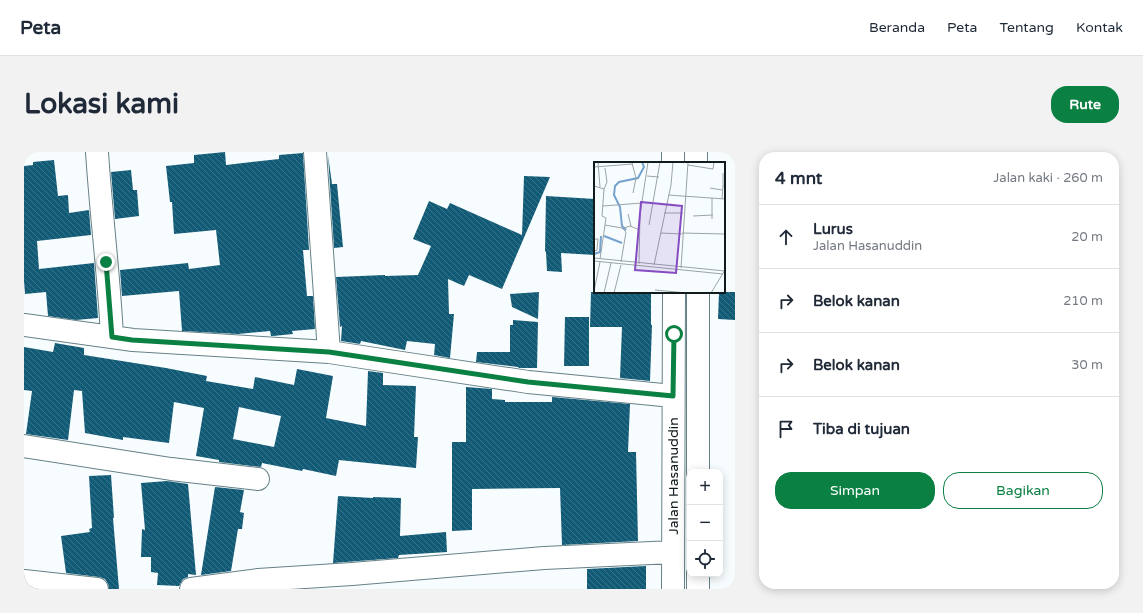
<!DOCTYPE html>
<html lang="id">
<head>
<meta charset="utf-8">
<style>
  body { margin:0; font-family:"Varela Round",sans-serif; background:#f2f2f3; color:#1f2937 }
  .controls { position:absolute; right:12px; bottom:12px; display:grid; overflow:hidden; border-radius:8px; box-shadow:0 2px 10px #0003 }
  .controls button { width:36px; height:36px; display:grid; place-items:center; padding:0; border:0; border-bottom:1px solid #e0e1e3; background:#fff; color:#1f2937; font:20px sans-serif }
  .stop { position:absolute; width:12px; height:12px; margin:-9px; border:3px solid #0b8043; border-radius:50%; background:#fff }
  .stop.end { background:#0b8043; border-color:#fff; box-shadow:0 1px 4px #0008 }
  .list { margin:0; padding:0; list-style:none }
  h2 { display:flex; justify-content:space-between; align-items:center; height:52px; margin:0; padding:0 16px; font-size:17px }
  h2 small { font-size:13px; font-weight:400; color:#747a83 }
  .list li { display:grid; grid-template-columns:26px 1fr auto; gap:12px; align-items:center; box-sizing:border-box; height:64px; padding:0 16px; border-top:1px solid #e0e1e3 }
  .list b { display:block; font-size:15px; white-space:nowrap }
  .list p { margin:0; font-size:13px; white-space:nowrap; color:#747a83 }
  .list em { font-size:13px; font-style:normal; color:#747a83 }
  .actions { display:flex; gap:8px; padding:12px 16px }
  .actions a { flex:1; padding:9px 0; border:1px solid #0b8043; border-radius:16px; text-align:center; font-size:14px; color:#0b8043 }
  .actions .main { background:#0b8043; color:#fff }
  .icon { flex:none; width:22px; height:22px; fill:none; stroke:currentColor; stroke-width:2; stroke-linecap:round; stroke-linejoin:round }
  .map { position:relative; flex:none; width:711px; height:437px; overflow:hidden; border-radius:16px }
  header { display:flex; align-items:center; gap:24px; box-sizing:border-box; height:56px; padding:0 20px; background:#fff; border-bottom:1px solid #e0e1e3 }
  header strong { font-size:19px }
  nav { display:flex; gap:22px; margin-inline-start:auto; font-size:14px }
  .intro { display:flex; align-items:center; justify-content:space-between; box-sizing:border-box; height:96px; padding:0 24px }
  h1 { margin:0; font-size:28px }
  .button { padding:10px 18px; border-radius:16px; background:#0b8043; color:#fff; font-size:14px; font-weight:700 }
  main { display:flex; gap:24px; padding:0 24px }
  aside { flex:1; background:#fff; border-radius:16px; box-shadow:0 2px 10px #0003 }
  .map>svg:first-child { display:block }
</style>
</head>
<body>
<header>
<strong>Peta</strong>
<nav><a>Beranda</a><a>Peta</a><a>Tentang</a><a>Kontak</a></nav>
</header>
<div class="intro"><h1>Lokasi kami</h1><a class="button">Rute</a></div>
<main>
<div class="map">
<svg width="711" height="437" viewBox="0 0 711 437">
  <defs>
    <pattern id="building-back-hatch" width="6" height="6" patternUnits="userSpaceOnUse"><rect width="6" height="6" fill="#125b77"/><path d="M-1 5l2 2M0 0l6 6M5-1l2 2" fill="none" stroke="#3b7388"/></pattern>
  </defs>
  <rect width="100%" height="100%" fill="#f7fdfe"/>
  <path fill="url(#building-back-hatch)" fill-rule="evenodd" d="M201,0L202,13L255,7V3L279,1L285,98H279L283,144H289L291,177L268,179L269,182L249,184H247L246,179L214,182L158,179L155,139L98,144L96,118L164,111L165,117L196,113L192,78L150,82L148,50H146L142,14L170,11V3Z
    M304,3L308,32H313L319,95L310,96Z
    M30,8L34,44L44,43L45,61L65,58L67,83L13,89L15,117L70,111L74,166L52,168L24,164L22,140L1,142L0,129V14L9,13V10Z
    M107,18L109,38H113L115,64L91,67L87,20Z
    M500,24L526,25L478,137L445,123L440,134L424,127L425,162H430L426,206L410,203L411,192L383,189L381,198L337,189L336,192L317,189L318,174L316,175L312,125L361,123V124L394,123L407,94L389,87L405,49L423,57L426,51L498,83Z
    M522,44L571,47V103L537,101L538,120L523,119L522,100L521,99Z
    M515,140L514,167L488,155L486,142Z
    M567,140H627V173H628L626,229L596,226L598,175H566Z
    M695,140H711V168L694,167Z
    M541,165H565V214H540Z
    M489,168L514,170L513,216H495L494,215L452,210L453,200H486V173H489Z
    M31,191L60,196V203L142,216L183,224L182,229L229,237L231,225L270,233L273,217L309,224L302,266L342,274L344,219L359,221V233L392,234L390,285H394L392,316L315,308L312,324L279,317L278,319L238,311L237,315L195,310V308L172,304L180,256L150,250L145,291L99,285V288L61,281L58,239L50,238L44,288L2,282L8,239L0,238V195L29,200ZM215,255L257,264L250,295L209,287Z
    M442,235L468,237V247L481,248V250H528V245L606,252L604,300H612L614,389L538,393L536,336L448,337V378L428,379V290H442Z
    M87,323L90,366H89L95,437H85L84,432L81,427L75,425L42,421L37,384L66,380L65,377L68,376L65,324Z
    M143,329L164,332L172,423L164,422V425L159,427L155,434L133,433L134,421L127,420V405H117L118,377L121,378L117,331Z
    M191,335L220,338L216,360L220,361L218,377H214L207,419L177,423Z
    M314,344L349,346V345L377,346L376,384L422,380L423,400L375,403L374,406L309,411Z
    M622,414V437H563V417Z"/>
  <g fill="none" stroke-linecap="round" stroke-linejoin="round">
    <defs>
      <path id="minor" d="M73,0C77,62 85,123 88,185
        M291,0L305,200
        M649,0V11
        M672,0V11
        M674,140V320
        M0,173L109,188L305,200L504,230L649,244
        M0,294L147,317L234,327
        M674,422V437
        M0,429L73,437
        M167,437L234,428L328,422L520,406L649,400
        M649,437L650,140"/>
    </defs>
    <use href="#minor" stroke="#658187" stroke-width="24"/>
    <use href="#minor" stroke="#fff" stroke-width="22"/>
  </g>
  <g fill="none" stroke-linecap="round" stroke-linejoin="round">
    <path stroke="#0b8043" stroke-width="5" d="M82,110L88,185L108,188L305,200L504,230L649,244L650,182"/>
  </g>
  <g text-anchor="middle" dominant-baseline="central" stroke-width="4" stroke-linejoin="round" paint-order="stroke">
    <g font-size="14" fill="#101b1e" stroke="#fff">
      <text transform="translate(649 324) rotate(-90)">Jalan Hasanuddin</text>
    </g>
  </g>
  <g transform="translate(570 10)">
    <rect width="131" height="131" fill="#f7fdfe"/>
    <path fill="none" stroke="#75a2ce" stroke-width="2" d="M32,68L28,64L26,45L20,33L21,24L25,20L44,16L50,5L48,0M10,74L28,81M0,92L6,90L7,74"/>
    <path fill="none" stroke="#9ba3a4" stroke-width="1" d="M4,0L6,25M38,1L42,16L39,31M94,3L119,7L120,0M0,5L39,2M53,14L65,15M0,24L10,27L8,54L12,56L11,63L28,66L32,70L27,100M129,24V11M116,26L128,28M10,27L13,20L11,6M74,33L131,37M118,36V57M128,37L129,24H131M9,44L48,41M70,51H89M34,52L37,64M99,54L119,53M55,63L66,0M30,66L36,64L46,68M67,71L88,72M88,71L131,72M0,77H4L3,88L0,89M0,96L131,109M6,97L11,63M0,99L129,112M45,102L46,53L54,0M60,103L77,23L79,0M87,106L94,0M61,128L93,131M0,129L6,100M10,131L17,101M20,131L27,103M117,131L131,108"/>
    <path fill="#864dc3" fill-opacity="0.15" stroke="#864dc3" stroke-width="2" d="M47,40L88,44L82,111L41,108Z"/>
    <rect width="131" height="131" fill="none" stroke="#101b1e" stroke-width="2"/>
  </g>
</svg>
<div class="controls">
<button>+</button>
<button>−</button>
<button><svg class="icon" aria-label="locate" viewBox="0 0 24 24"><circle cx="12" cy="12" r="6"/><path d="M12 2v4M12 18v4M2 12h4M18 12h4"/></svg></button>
</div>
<div class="stop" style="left:650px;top:182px"></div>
<div class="stop end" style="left:82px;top:110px"></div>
</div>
<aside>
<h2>4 mnt<small>Jalan kaki · 260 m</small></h2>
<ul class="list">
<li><svg class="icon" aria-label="ahead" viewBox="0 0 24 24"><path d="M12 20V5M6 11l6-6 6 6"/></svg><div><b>Lurus</b><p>Jalan Hasanuddin</p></div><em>20 m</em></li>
<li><svg class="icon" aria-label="right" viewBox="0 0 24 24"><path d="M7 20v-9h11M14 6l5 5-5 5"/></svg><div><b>Belok kanan</b></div><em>210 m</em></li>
<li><svg class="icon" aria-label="right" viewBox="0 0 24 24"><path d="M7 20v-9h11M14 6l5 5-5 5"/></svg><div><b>Belok kanan</b></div><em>30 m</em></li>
<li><svg class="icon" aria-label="arrive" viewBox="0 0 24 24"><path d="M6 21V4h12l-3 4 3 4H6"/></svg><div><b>Tiba di tujuan</b></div></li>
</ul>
<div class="actions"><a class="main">Simpan</a><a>Bagikan</a></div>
</aside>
</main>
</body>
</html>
